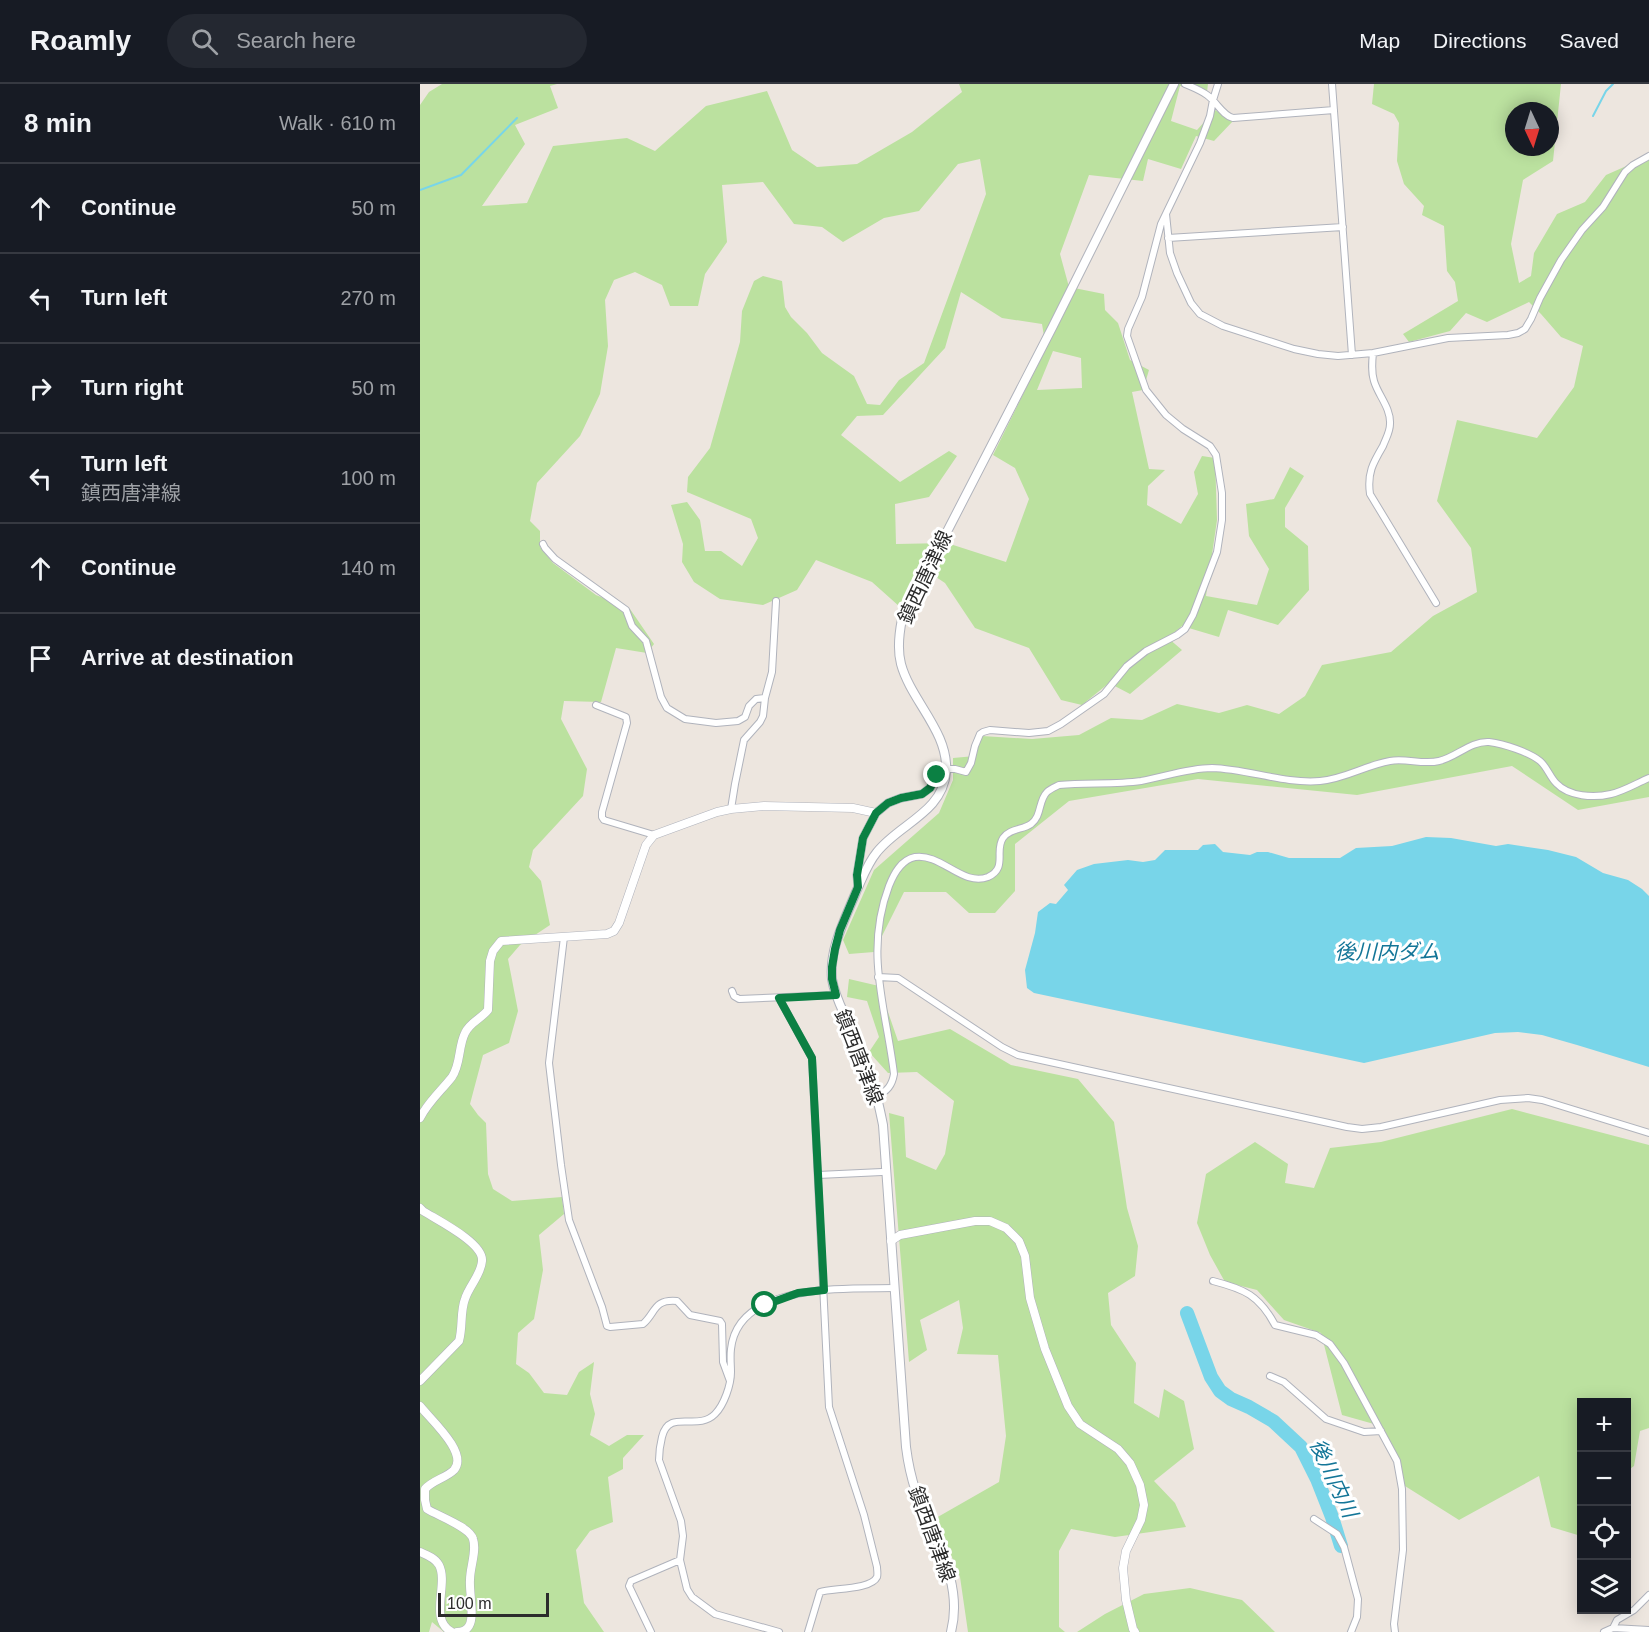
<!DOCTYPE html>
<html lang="en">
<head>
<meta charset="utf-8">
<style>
  body { margin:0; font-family:Arial,"Noto Sans JP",sans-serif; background:#242831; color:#f1f3f6 }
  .controls { position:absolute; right:18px; bottom:18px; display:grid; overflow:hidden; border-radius:0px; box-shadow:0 3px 15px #0003 }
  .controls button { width:54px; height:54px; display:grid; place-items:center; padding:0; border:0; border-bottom:2px solid #363941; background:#171b24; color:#f1f3f6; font:30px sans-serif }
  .compass { position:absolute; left:1085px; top:18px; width:54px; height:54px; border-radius:50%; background:#171b24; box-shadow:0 3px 15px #0003; rotate:176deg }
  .scale { position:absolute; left:18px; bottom:15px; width:111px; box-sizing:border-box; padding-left:6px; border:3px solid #2c2c2c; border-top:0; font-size:16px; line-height:21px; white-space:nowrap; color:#2c2c2c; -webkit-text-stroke:4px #fff; paint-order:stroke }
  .stop { position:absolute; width:18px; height:18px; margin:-14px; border:4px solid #0b8043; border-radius:50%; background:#fff }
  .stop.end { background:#0b8043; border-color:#fff; box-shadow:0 2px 6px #0008 }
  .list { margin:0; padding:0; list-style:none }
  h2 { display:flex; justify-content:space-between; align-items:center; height:78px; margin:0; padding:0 24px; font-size:26px }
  h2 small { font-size:20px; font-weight:400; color:#9ea1a6 }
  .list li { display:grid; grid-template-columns:39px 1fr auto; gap:18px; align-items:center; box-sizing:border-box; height:90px; padding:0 24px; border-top:2px solid #363941 }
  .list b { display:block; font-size:22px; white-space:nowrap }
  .list p { margin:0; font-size:20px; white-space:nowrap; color:#9ea1a6 }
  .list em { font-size:20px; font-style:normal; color:#9ea1a6 }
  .icon { flex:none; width:33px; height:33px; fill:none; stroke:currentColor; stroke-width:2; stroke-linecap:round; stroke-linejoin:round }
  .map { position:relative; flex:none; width:1229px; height:1548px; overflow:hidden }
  header { display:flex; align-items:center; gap:36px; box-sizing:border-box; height:84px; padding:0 30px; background:#171b24; border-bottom:2px solid #363941 }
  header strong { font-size:28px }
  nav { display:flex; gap:33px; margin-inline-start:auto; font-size:21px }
  .search { width:420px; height:54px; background:#242831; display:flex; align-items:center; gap:15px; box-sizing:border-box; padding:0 21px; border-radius:33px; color:#9ea1a6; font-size:22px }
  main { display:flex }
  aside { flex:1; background:#171b24 }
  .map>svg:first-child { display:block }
</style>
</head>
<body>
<header>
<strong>Roamly</strong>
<div class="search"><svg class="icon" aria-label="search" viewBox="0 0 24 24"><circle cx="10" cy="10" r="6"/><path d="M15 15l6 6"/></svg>Search here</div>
<nav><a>Map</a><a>Directions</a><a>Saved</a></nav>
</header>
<main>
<aside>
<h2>8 min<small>Walk · 610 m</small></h2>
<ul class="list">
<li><svg class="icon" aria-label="ahead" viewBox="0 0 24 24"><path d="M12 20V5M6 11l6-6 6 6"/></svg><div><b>Continue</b></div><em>50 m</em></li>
<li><svg class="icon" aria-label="left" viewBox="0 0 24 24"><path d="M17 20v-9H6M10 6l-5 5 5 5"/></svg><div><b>Turn left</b></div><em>270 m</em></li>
<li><svg class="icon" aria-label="right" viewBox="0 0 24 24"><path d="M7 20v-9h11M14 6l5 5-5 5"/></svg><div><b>Turn right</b></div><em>50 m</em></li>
<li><svg class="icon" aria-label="left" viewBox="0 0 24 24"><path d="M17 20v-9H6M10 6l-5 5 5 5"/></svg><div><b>Turn left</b><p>鎮西唐津線</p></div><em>100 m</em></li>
<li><svg class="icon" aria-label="ahead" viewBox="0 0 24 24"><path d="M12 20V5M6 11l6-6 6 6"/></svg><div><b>Continue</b></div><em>140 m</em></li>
<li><svg class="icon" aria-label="arrive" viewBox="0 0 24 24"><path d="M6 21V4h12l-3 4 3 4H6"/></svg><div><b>Arrive at destination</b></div></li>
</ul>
</aside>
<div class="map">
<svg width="1229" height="1548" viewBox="0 0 1229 1548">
  <rect width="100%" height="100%" fill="#ede6df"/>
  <path fill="#bbe19f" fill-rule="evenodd" d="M22,0H137L130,2L138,24L95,41L105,60L62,122L107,119L133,62L207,54L235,67L286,22L347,7L372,66L397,83L437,80L492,48L542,8L539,0H788L787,8L760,2L751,37L777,46L795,26L813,37L794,57L776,52L761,85L728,75L723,97L669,91L640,170L649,203L684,210L685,226L698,239L710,276L729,286L723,306L712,308L729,385L745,386L728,402L727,421L761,440L778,410L774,388L782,372L795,374L797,436L786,512L837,521L849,485L829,452L826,420L854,415L870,383L884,392L865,424V443L888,462L889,506L858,541L808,526L799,553L762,542L748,554L762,566L710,610L689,599L662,621L641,616L609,564L555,544L525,499L504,485L480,523L452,498L396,476L377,506L343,521L300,515L274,498L262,478L263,460L251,421L267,418L280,436L285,467H301L322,482L338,454L331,435L267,408L268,393L290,364L320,258L322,227L334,197L343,192L362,197L365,223L371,233L387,249L402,269L434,292L447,320L460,321L479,296L504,279L566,110L560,75L538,80L499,127L464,134L423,158L402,143L374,140L343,98L302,101L307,158L285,190L278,222H250L242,201L215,188L194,196L185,216L188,262L180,310L160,352L117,399L110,437L120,447V463L133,479L176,511L210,525L234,560L227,569L196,564L181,618L144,617L141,635L167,685L163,712L113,766L109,783L121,797L130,841L100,861L88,875L98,927L89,959L63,971L50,1020L58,1031L66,1039L68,1090L73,1105L92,1117L142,1113L144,1130L119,1151L123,1186L114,1235L98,1249L96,1280L109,1289L124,1309L147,1311L159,1288L174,1278L170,1310L175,1330L170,1351L189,1362L207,1351H224L203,1374V1385L188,1393L193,1438L170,1447L156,1466L164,1519L184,1548H24L12,1538L9,1548H0V21L9,8ZM541,208L582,234L622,240L626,264L573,371L595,384L609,415L586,478L527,459L476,460L475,420L509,413L537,372L529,367L480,398L421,351L437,332L463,331L525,264ZM633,267L661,274L662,304L617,306Z
    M954,0H1141L1133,77L1103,96L1091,160L1099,199L1111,192L1114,169L1137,130L1165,118L1186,91L1229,72V713L1158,726L1092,682L937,711L778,695L649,717L595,760V807L575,829H549L526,808H484L454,868L429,870L423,856L454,786L519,729L533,696V674L555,672L562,652L612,655L659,651L691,634L722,636L757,620L799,629L827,621L859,630L885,612L902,581L971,568L1013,532L1057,508L1051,464L1017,417L1037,336L1117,354L1154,303L1163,262L1141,253L1121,230L1109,218L1067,238L1046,229L1030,247L989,258L983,250L1038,217L1035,198L1027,187L1024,142L1002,131L1004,122L984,100L977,77L979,39L974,30L952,20ZM1094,27H1130V63H1094Z
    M429,895L459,902L478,957L530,945L591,981L658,995L694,1038L707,1124L718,1162L715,1192L688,1209L691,1241L716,1279L714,1319L739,1334L744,1305L764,1317L774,1365L734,1397L755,1419L766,1443L695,1453L651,1445L639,1467V1543L645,1548H548L540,1493L516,1434L579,1398L586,1352L578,1271L537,1270L543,1244L539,1216L500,1236L507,1266L489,1278L469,1029L484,1033L486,1073L516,1086L525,1070L534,1017L497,988L468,989L449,968L459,953L447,917L427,913Z
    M1092,1025L1229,1061V1344L1220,1347L1214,1382L1207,1387L1206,1318H1162L1161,1452L1131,1443L1119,1392L1039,1436L985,1402L961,1342L922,1331L901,1249L864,1236L837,1206L805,1198L790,1171L777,1139L786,1090L835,1058L868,1080L865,1099L894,1104L910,1064L961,1058Z
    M770,1504L822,1516L855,1548H657L685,1530L724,1510Z"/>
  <path fill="#78d5e9" d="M1006,753L1031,754L1076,762L1088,760L1128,766L1156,773L1183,789L1208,796L1222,805L1229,812V983L1157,961L1122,951L1098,948L1075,949L944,979L614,909L607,904L605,886L615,849L618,828L630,819L636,820L648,806L644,801L657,786L674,780L708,776L723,778L735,776L745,766H778L783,761L795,760L803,768L830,771L837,768H848L869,774H920L936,764L972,762Z"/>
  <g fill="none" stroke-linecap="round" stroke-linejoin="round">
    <path stroke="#78d5e9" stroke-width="2" d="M1173,32L1186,7L1193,0
      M0,106L41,91L97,34"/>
    <path stroke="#78d5e9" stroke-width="14" d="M767,1229L791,1293L800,1307L811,1315L829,1323L853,1337L881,1363L897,1395L912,1433L921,1462"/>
    <defs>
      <path id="minor" d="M765,0C772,3 780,6 787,11C797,18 802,31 813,34L914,26
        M912,0L932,271
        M746,130L750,169L757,189L771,219L780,230L803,242L874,265L898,270L918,272L953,269L1028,254L1088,251L1098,249L1105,245L1111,235L1120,214L1141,176L1162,146L1183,123L1205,88L1213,81L1229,72
        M748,154L923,143
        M953,269C952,278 951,287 954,297C958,311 971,324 970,340C970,348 966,354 963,362C953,379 947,389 950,410L1016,519
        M123,460L125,464L135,475L206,526L212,542L226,557L241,613L247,624L265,635L296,639L318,637L325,633L329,622L336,615L345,614
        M176,621L206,633L207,639L182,728V733L184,736L234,751
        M526,685H535L546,688L551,679L555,662L560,650L563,648L570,646L609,649L628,647L641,640L684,610L707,582L726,567L757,551L765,545L773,531L797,468L802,436V409L796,371L790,362L763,345L746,331L726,306L707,252L708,245L722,213L741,140L780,59L790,32L793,16L798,0
        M311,725L315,700L324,656L340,638L343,632L345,614L352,588L356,517
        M144,853L129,979L141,1081L149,1136L182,1223L187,1242L190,1243L223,1240C236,1229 233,1215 257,1217L270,1231L300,1237L302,1240L303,1278L310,1297
        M458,893L478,894L582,963L598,971L927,1043L942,1045L961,1043L1080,1016L1108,1014L1122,1016L1229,1049
        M312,907L314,912L319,915L416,911
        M359,914L392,974L409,1323L444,1431L457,1483C457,1486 458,1490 457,1493C451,1506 412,1504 400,1508L388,1548
        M457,1012C467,1007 472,1002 474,990C466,924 444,868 469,802C474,789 481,776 495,773C521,769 543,803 568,793C588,784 574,767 583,754C590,744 603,746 611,740C622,732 618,717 627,708C630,705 635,703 639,701C666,698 694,701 721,697C744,693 768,684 792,684C828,685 864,700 900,697C925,695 946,681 970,677C986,674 1003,681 1019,677C1037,673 1050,657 1069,658C1084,660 1109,668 1120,677C1127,683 1130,693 1136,699C1149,713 1174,714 1191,710C1204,707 1217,699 1229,694
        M398,1091L462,1088
        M793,1197C824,1205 839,1211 855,1241L896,1251L910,1260L924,1279L977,1377L982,1405L983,1466L974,1540L975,1548
        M850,1292L864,1298L906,1335L944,1348L961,1347
        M894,1435L917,1450L924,1463L938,1515L937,1533L931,1548
        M1193,1544L1197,1536L1214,1526L1229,1511
        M231,1548L209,1502L211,1497L260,1476
        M359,1548L295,1530L272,1513L267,1505L260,1476L263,1452L261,1437L239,1376C239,1368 240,1361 242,1353C249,1324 277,1348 295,1330C304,1321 311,1301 311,1288C311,1281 310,1273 311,1265C318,1198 426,1205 475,1204
        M1184,1548L1193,1544L1229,1546"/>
      <path id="tertiary" d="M438,803L437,791L443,754L456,729
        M0,1034C8,1018 21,1007 32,993C41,980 38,963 45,949C50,938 61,935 68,926L70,877L73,867L81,857L187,850L194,847L199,839L226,761L234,751L297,728L311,725L344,722L433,724L456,729L468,719L481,714L502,710L510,704L517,691L526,685
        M0,1124L3,1127C17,1136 64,1159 62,1177C61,1191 49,1202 45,1215C40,1228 43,1243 39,1257L0,1297
        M471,1157L480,1151L555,1137H570L586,1144L599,1157L605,1172L610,1214L625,1265L648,1322L660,1340L698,1365L710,1379L720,1401L724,1421L721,1436L706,1467L703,1484L706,1516L713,1545L715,1548
        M0,1322C10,1335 49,1369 34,1386C26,1394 13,1396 5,1405V1416L7,1425C18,1432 50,1443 53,1455C57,1467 50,1483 50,1496C49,1508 55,1533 49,1542C46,1547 42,1548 37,1548
        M0,1468C7,1471 15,1474 19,1481C29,1500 8,1536 32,1548"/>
      <path id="secondary" d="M531,1548C544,1498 513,1453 496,1408C491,1393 488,1379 486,1363L463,1041C460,1026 457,1011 452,997C445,976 434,955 426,934C420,921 414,909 412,895C409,865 425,835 436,808C442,795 447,780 457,768C479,740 523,728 526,688C529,648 491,617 481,580C477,565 479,550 482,535L633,242L754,0"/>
    </defs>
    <use href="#minor" stroke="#b0b3bc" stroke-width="8"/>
    <use href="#tertiary" stroke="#b0b3bc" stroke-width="9"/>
    <use href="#secondary" stroke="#b0b3bc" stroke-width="10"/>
    <use href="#minor" stroke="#fff" stroke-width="6"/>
    <use href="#tertiary" stroke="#fff" stroke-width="8"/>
    <use href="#secondary" stroke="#fff" stroke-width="8"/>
  </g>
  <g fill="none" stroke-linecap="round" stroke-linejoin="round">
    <path stroke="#0b8043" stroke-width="8" d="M345,1221L378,1209L404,1206L392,974L359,914L416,911L412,895V883L415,865L420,846L438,803L437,791L443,754L456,729L468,719L481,714L502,710L510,704L517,691"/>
  </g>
  <g text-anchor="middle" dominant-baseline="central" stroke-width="6" stroke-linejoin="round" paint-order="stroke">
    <g font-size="20" fill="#2c2c2c" stroke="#fff">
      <text transform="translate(505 493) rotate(-65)">鎮西唐津線</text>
      <text transform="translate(439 973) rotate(69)">鎮西唐津線</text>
      <text transform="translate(512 1450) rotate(70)">鎮西唐津線</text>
    </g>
    <g font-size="21" font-style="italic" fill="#147698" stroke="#fff">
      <text x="967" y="867">後川内ダム</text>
      <text transform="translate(914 1394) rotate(65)">後川内川</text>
    </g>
  </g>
</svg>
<div class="controls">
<button>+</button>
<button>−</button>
<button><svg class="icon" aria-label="locate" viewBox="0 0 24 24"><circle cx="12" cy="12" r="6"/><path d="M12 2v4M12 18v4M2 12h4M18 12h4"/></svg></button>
<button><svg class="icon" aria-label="layers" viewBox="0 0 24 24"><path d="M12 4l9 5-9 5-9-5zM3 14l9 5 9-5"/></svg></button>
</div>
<svg class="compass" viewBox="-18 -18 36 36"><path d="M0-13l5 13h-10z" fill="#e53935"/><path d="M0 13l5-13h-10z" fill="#9ea1a6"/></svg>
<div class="scale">100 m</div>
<div class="stop" style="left:345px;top:1221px"></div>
<div class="stop end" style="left:517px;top:691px"></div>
</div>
</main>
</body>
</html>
